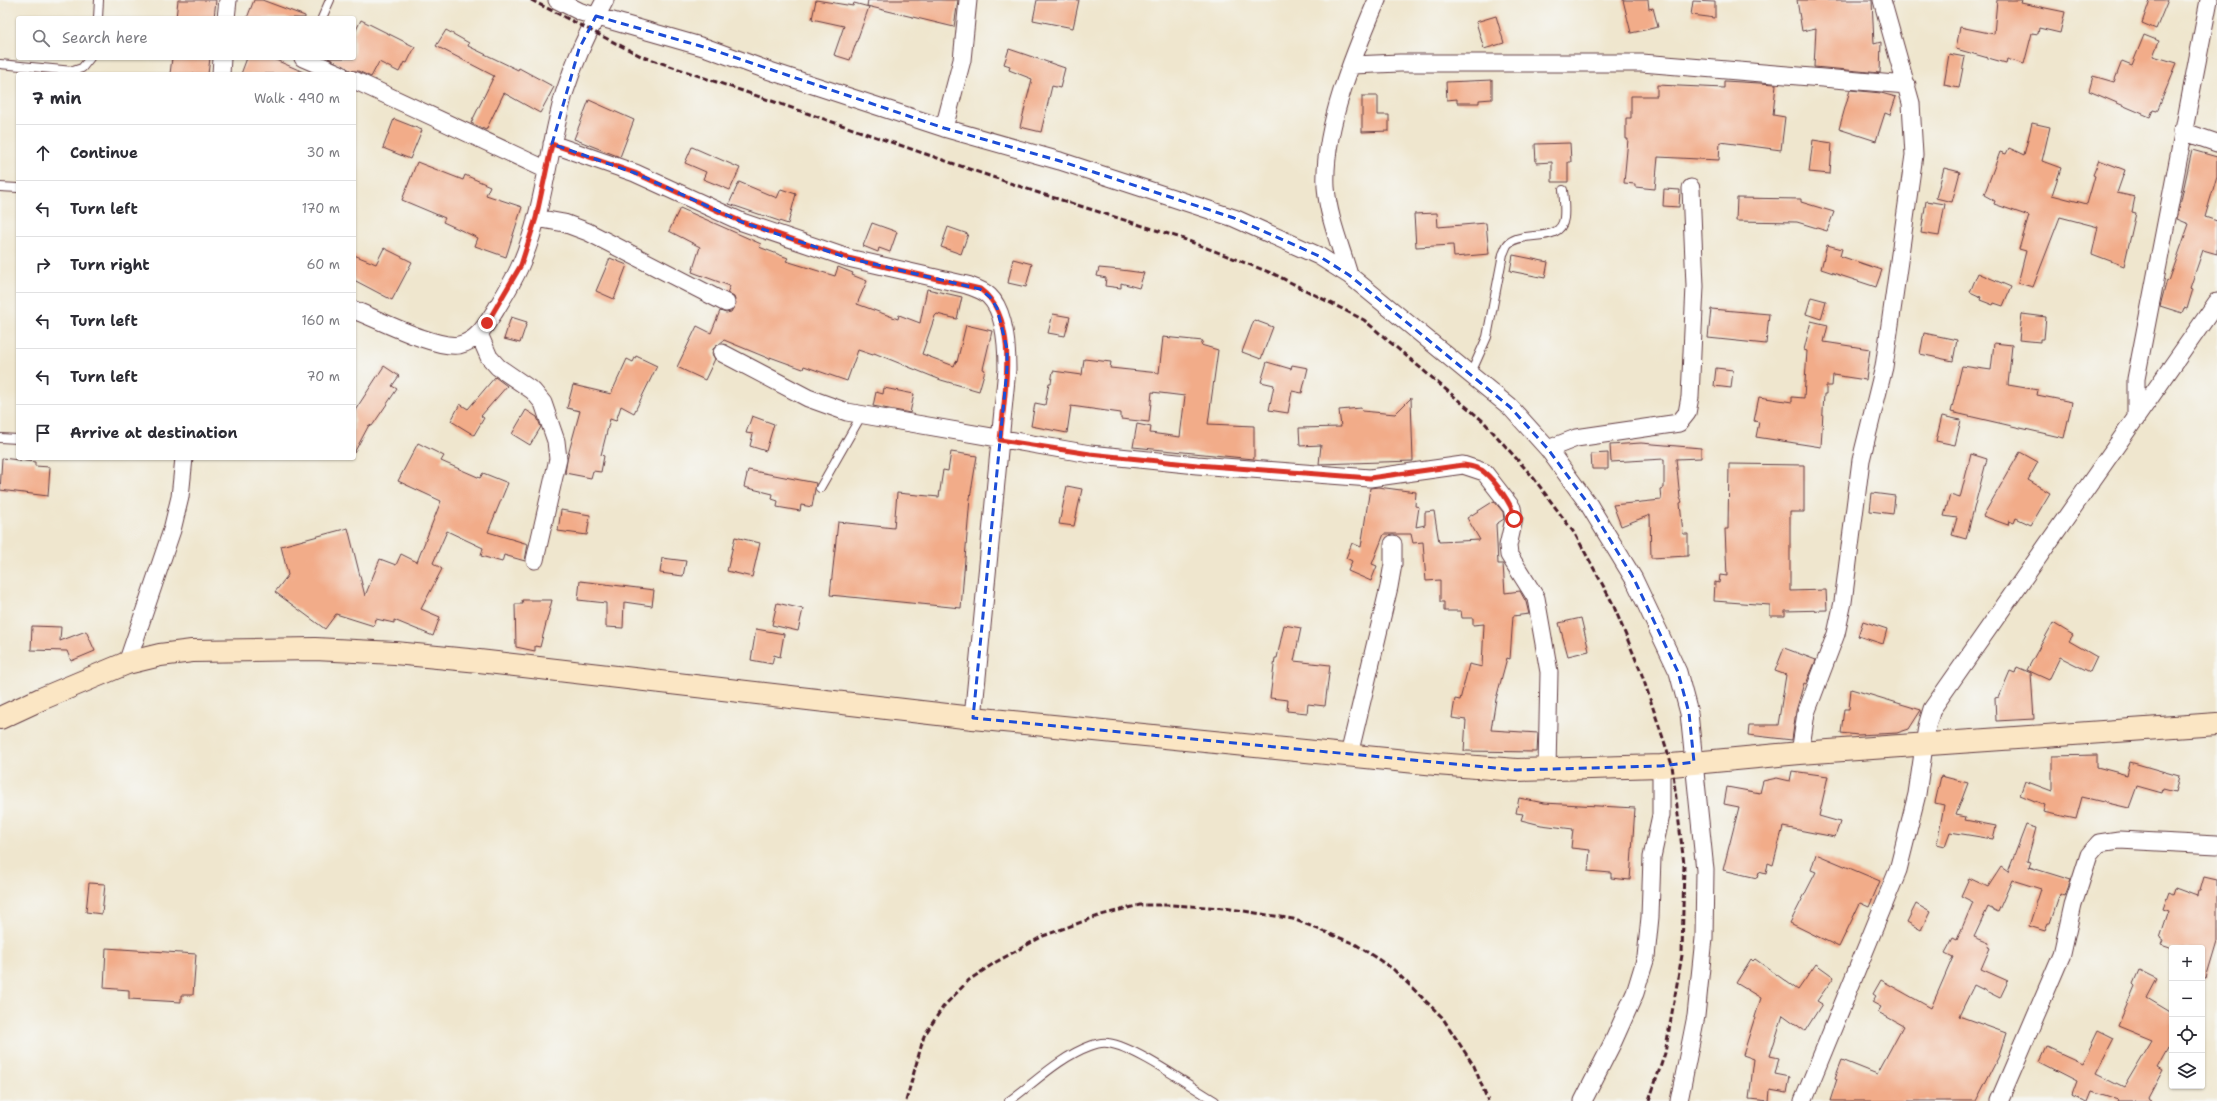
<!DOCTYPE html>
<html lang="en">
<head>
<meta charset="utf-8">
<style>
  body { margin:0; font-family:"Shantell Sans",sans-serif; background:#f7f7f7; color:#2b2b33 }
  .controls { position:absolute; right:12px; bottom:12px; display:grid; overflow:hidden; border-radius:4px; box-shadow:0 1px 3px #0004 }
  .controls button { width:36px; height:36px; display:grid; place-items:center; padding:0; border:0; border-bottom:1px solid #e1e1e2; background:#fff; color:#2b2b33; font:20px sans-serif }
  .stop { position:absolute; width:12px; height:12px; margin:-9px; border:3px solid #d93025; border-radius:50%; background:#fff }
  .stop.end { background:#d93025; border-color:#fff; box-shadow:0 1px 4px #0008 }
  .list { margin:0; padding:0; list-style:none }
  h2 { display:flex; justify-content:space-between; align-items:center; height:52px; margin:0; padding:0 16px; font-size:17px }
  h2 small { font-size:13px; font-weight:400; color:#7c7c81 }
  .list li { display:grid; grid-template-columns:26px 1fr auto; gap:12px; align-items:center; box-sizing:border-box; height:56px; padding:0 16px; border-top:1px solid #e1e1e2 }
  .list b { display:block; font-size:15px; white-space:nowrap }
  .list em { font-size:13px; font-style:normal; color:#7c7c81 }
  .icon { flex:none; width:22px; height:22px; fill:none; stroke:currentColor; stroke-width:2; stroke-linecap:round; stroke-linejoin:round }
  .map { position:relative; flex:none; width:2217px; height:1101px; overflow:hidden }
  .search { position:absolute; background:#fff; box-shadow:0 1px 3px #0004; left:16px; top:16px; width:340px; height:44px; display:flex; align-items:center; gap:10px; box-sizing:border-box; padding:0 14px; border-radius:4px; color:#7c7c81; font-size:15px }
  .panel { position:absolute; background:#fff; box-shadow:0 1px 3px #0004; left:16px; top:72px; width:340px; height:388px; border-radius:4px }
  .map>svg:first-child { display:block }
</style>
</head>
<body>
<div class="map">
<svg width="2217" height="1101" viewBox="0 0 2217 1101">
  <rect width="100%" height="100%" fill="#f6f6f2"/>
  <filter id="ink" filterUnits="userSpaceOnUse"><feTurbulence type="fractalNoise" baseFrequency=".025" numOctaves="2"/><feDisplacementMap in="SourceGraphic" scale="8" xChannelSelector="R" yChannelSelector="G"/><feConvolveMatrix kernelMatrix="1 2 1 2 8 2 1 2 1" color-interpolation-filters="sRGB"/></filter>
  <filter id="wash" filterUnits="userSpaceOnUse"><feTurbulence type="fractalNoise" baseFrequency=".012" numOctaves="4" result="noise"/><feDisplacementMap in="SourceGraphic" scale="16" xChannelSelector="R" yChannelSelector="G"/><feGaussianBlur stdDeviation="0.9" result="paint"/><feColorMatrix in="noise" values="0 0 0 0 0 0 0 0 0 0 0 0 0 0 0 0 0 1.4 0 .05"/><feComposite in="paint" operator="in"/></filter>
  <g filter="url(#wash)">
    <rect width="100%" height="100%" fill="#efe6ce"/>
    <g id="blocks">
      <path fill="#f2ac89" d="M178,0H216L214,18H176Z
        M254,0H262L305,16V18H247Z
        M816,0L853,6L854,3L869,7L850,60L834,55L844,26L812,19Z
        M868,0H958L954,27L867,6Z
        M1037,0H1079L1073,28L1033,20Z
        M1623,0H1648L1649,9L1653,8L1658,27L1631,33Z
        M1797,0H1872L1874,44L1881,42L1880,73L1814,67L1816,28L1802,31Z
        M1997,0H2022L2021,3L2065,12L2060,33L2039,28L2038,34L2032,33L2024,64L2007,59L2006,63L1956,49L1960,27L1994,34Z
        M2150,0H2168L2156,29L2142,23Z
        M1693,1L1715,2V18L1691,15Z
        M1496,16L1504,43L1484,49L1476,22Z
        M361,20L415,47L407,63L404,62L399,72L379,62L371,77L358,71H352L328,58H354V34Z
        M446,30L469,43L468,46L518,70L519,68L554,87L540,113L504,93L486,130L471,123L494,76L436,46Z
        M2144,35L2159,41L2153,56L2177,63L2157,111L2153,110L2150,117L2089,91L2093,76L2114,82L2122,61L2132,65Z
        M1009,49L1065,68L1060,88L1052,86L1041,132L1020,127L1032,79L1009,70L1010,66L1004,64Z
        M1949,54L1965,57L1959,88L1944,85Z
        M172,58H210L208,74H170Z
        M247,58H271L308,74H241Z
        M1492,80V99L1479,100V103H1457V99L1447,100L1446,82Z
        M1724,81L1776,84L1773,115L1785,117L1781,150L1720,142L1719,160L1658,157L1655,189L1635,187V184L1624,183L1628,139H1626V118H1631V96H1657V85L1724,88Z
        M1850,90L1881,93L1896,97L1890,115L1885,113L1876,141L1839,129Z
        M1362,96H1378V115H1389V131L1362,132Z
        M589,100L634,120L620,157L574,139Z
        M394,119L422,130L410,159L383,148Z
        M2032,123L2050,127L2042,161L2061,168L2052,195L2087,204L2095,176L2093,175L2099,160L2125,170L2117,193L2135,197L2132,212L2136,213L2124,266L2092,254L2098,227L2060,217L2033,287L2018,283L2026,251L2019,249L2029,216L1994,204L1995,201L1984,195L2000,152L2006,154L2009,148L2024,155Z
        M1813,140L1832,143L1830,174L1809,172Z
        M1570,143L1571,162H1568V182H1552V162L1536,163L1535,144Z
        M692,147L740,168L730,190L703,179L706,172L685,163Z
        M2192,150L2217,157V176L2205,217L2217,221V254L2203,250L2190,288L2193,289L2187,309L2184,308L2182,313L2160,306L2167,280L2169,281L2189,224L2177,219Z
        M417,162L463,180L465,175L490,186L486,195L522,207L506,257L475,246L478,238L443,222L445,218L402,200Z
        M1944,168L1960,172L1952,202L1936,198Z
        M739,182L777,198L781,189L796,194L788,224L729,204Z
        M1664,189L1680,190L1679,207L1663,206Z
        M1737,198L1801,199V202L1834,212L1827,231L1797,222L1736,221Z
        M1926,201L1945,204L1939,236L1921,233Z
        M680,208L761,244L759,247L788,258L786,261L835,276L838,267L853,273L852,275L867,281L857,304L898,319L899,315L920,323L927,289L962,297L957,319L937,314L935,316L922,354L954,366L956,361L957,362L966,325L992,331L983,369L985,370L979,391L941,380L874,353L873,355L858,350L847,381L804,366L803,369L770,357V359L724,340L713,349L712,354L715,359L705,380L677,367L697,326L711,333L720,311L726,313L731,312L736,303L734,297L727,293L730,286L692,272L700,247L669,231Z
        M1437,213L1438,227L1486,223L1489,254L1454,257L1453,245L1416,247L1414,214Z
        M872,223L897,232L890,252L879,248L878,252L863,246Z
        M948,227L968,234L961,254L941,247Z
        M1827,245L1842,249L1840,256L1882,270L1876,287L1821,269Z
        M384,248L412,262L392,300L354,280V255L376,264Z
        M1513,255L1548,262L1545,278L1510,271Z
        M610,258L627,265L614,299L596,291Z
        M1013,259L1032,264L1026,287L1008,283Z
        M1099,268L1121,270L1144,273L1139,288L1121,283V288L1105,286L1106,278L1097,276Z
        M1978,273L2011,287L2003,306L1994,303L1993,305L1980,300L1981,297L1970,292Z
        M1811,297L1826,301L1821,319L1806,314Z
        M1711,309L1769,314L1766,344L1708,338Z
        M1053,314L1070,317L1065,336L1048,333Z
        M2022,314L2046,317L2044,339H2040V342L2019,340Z
        M511,317L527,322L520,343L504,339Z
        M1254,320L1273,327L1261,359L1242,352Z
        M1811,321L1828,325L1824,342L1870,349L1866,380L1833,375L1832,386H1826V394H1824L1821,447L1756,437L1759,422L1754,421L1759,397L1792,402V397L1804,398L1807,351L1804,350Z
        M1924,333L1957,340L1953,361L1920,354Z
        M1163,337L1203,341L1201,345L1218,350L1208,424L1254,426V459L1133,447L1137,424L1151,427L1150,433L1180,437L1185,396L1152,392L1149,422L1121,419V413L1071,406L1067,433L1031,426L1035,403L1045,405L1049,383H1051L1053,371L1082,375L1084,359L1111,362L1110,368L1159,373Z
        M1994,343L2012,345L2008,385L2038,390L2037,395L2072,402L2064,438L1951,412L1962,366L1991,370Z
        M636,356L657,366L634,413L621,406L616,421L610,419L601,455L604,456L601,472L593,471L591,478L565,473L568,455L580,411L567,408L573,385L611,394L627,359L633,362Z
        M1267,362L1291,369L1292,365L1308,368L1302,393L1292,391L1288,413L1269,410L1274,385L1261,382Z
        M384,366L399,376L392,386L397,389L372,426L369,425L354,453V412Z
        M1716,368L1733,370L1731,388L1714,386Z
        M495,377L507,386L481,416L484,418L474,435L451,421L460,404L468,409Z
        M884,388L914,394L910,413L873,406L876,392L883,394Z
        M1411,398L1413,461L1319,464L1321,445L1300,446L1299,428L1341,427L1339,410L1361,408L1362,411L1395,414Z
        M526,410L537,417L541,427L530,445L512,434Z
        M752,416L774,424L766,451L750,446L753,434L746,433Z
        M1942,416L1961,420L1955,445L1936,441Z
        M418,443L444,456L441,461L480,478L483,473L508,483L488,532L528,544L525,561L504,555L502,562L481,556L483,548L447,531L433,563L442,569L421,609L440,617L433,636L394,620V623L376,619L374,626L336,614L325,629L275,592L288,575L281,546L348,528L365,596L380,559L396,565L401,554L417,562L441,501L398,481Z
        M1641,443L1701,448V458L1676,459L1680,498L1682,502L1680,503L1683,534H1688V556L1651,558L1650,515L1621,526L1613,505L1661,500L1660,489L1664,488V459L1611,462L1610,445Z
        M951,452L977,456L970,498L961,608L830,595L838,522L894,528L897,493L939,497L943,470L948,471Z
        M2020,452L2038,462L2028,480L2050,493L2031,525L2016,518L2014,523L2009,521L2008,525L1983,516Z
        M1608,453V469H1592L1591,454Z
        M1971,454L1987,459L1966,539L1952,535L1957,518L1944,516L1950,495L1960,498Z
        M2,458L35,462V466L50,467L48,496L0,490Z
        M1729,464L1804,465V512H1790V591L1826,590L1827,610L1785,611V616H1770V605L1714,601L1715,582L1719,583L1720,575L1727,576L1725,529H1728Z
        M748,470L816,483L812,507L801,505L800,511L777,507L778,501L772,499L773,494L744,487Z
        M1067,486L1082,489L1074,526L1059,524Z
        M1378,487L1416,492L1415,506L1419,507L1416,527L1425,525V512L1434,511L1439,542L1480,540L1467,518L1494,501L1503,512L1504,519L1496,524L1498,564H1503L1505,593L1520,591L1526,602L1529,614L1513,616L1510,659L1507,658L1496,699L1491,730L1538,733L1537,752L1464,751L1466,720L1452,718L1455,699L1460,700L1469,664L1482,667L1484,624L1473,625V618H1462L1461,611H1444V602H1440V580L1426,581L1423,542L1413,543L1411,534H1384L1372,564L1377,566L1371,581L1348,571L1352,561L1346,558L1352,543L1361,547L1370,488Z
        M1872,493L1895,496L1893,514L1870,511Z
        M561,510L590,515L587,535L558,531Z
        M735,537L760,543L752,577L727,571Z
        M662,558L686,561L683,576L660,573Z
        M580,581L654,590L652,606L624,602L623,628L606,627V603L578,600Z
        M522,600H552L540,647L535,646V651L516,647L515,604H523Z
        M777,603L803,609L798,631L772,625Z
        M1581,618L1589,651L1568,656L1559,623Z
        M1863,621L1887,629L1883,644L1858,636Z
        M2053,623L2073,635L2069,641L2097,657L2090,672L2060,657L2049,680L2027,670Z
        M1284,625L1301,628L1294,661L1330,665L1325,706L1308,704L1307,713L1287,711L1288,700L1270,698L1275,658H1277Z
        M32,626L61,627L60,641L86,631L95,651L71,661L67,651L31,650Z
        M756,629L784,634L780,657L774,655L772,664L751,660Z
        M1784,648L1816,660L1806,684L1804,683L1796,711L1792,740L1748,735L1749,725H1778L1786,675L1775,671Z
        M2017,667L2031,673L2034,719L1996,721L1995,698L1999,697L2010,671L2015,673Z
        M1851,689L1921,710L1909,729L1897,733L1858,735L1841,733L1844,709H1849Z
        M2097,755V767L2127,775L2130,762L2179,776L2175,792L2163,789L2162,793L2137,786L2129,808L2082,797L2076,819L2043,812L2045,805L2020,795L2025,781L2052,791V756Z
        M1792,771L1828,776L1819,816L1840,822L1835,837L1783,827L1773,865L1768,863L1766,874L1759,872L1757,878L1723,870L1739,807L1724,804L1727,787L1760,793L1763,781L1777,778L1790,781Z
        M1941,776L1968,783L1956,815L1966,817L1965,820L1996,826L1993,839L1950,832L1945,846L1937,844L1944,805L1935,803Z
        M1519,798L1544,803L1635,808L1630,880L1611,878V873L1588,871L1590,850L1571,848L1573,829L1541,825L1521,820L1523,814L1516,813Z
        M2026,825L2036,828L2027,861L2031,862L2029,867L2071,880L2065,896L2060,894L2050,924H2048L2045,931L2029,926L2041,889L2012,880L1998,912L1988,907L1974,937L1989,943L1988,947L1990,948L1981,969L2008,981L2000,998L1974,985L1959,1016L2006,1033L1998,1058L1976,1101H1830L1837,1079L1835,1078L1842,1060L1877,1074L1903,1026L1878,1012L1881,1007L1872,1002L1876,996L1873,994L1881,980L1931,1008L1953,957L1945,953L1953,938L1957,940L1973,902L1961,896L1969,878L1988,887L2001,867L2008,872Z
        M1816,854L1880,881L1869,907L1860,903L1839,947L1790,923L1816,872L1811,870Z
        M2204,877L2217,880V941L2206,978L2202,977V948H2170L2161,945L2163,940L2160,938L2169,911L2163,909L2169,892L2173,894L2175,888L2197,896L2198,891H2200Z
        M89,883L105,884L102,914L86,912Z
        M1916,904L1930,912L1921,930L1907,922Z
        M106,948L196,954L193,995H181V1002L129,999V990L104,988Z
        M1751,959L1753,961L1755,959L1798,990L1816,964L1834,977L1817,1001L1822,1004L1805,1031L1783,1015L1770,1056L1779,1058L1775,1074L1790,1077L1787,1093L1770,1090L1769,1101L1749,1099L1754,1059L1743,1055L1761,998L1736,983Z
        M2139,970L2157,979L2147,998L2172,1013V1042L2158,1067L2163,1070L2148,1098L2152,1101H2116L2117,1099L2092,1091L2088,1101L2072,1095L2077,1081L2040,1062L2047,1047L2082,1063L2098,1030L2114,1038L2096,1073L2124,1087L2152,1040L2118,1026L2135,986L2133,984Z"/>
    </g>
  </g>
  <g filter="url(#ink)">
    <use href="#blocks" fill-opacity="0" stroke="#633d43" stroke-width="1"/>
    <g fill="none" stroke-linecap="round" stroke-linejoin="round">
      <defs>
        <path id="lane" d="M98,18L99,0
          M322,18L330,0
          M0,64L73,71L82,68L90,58
          M0,187L18,188
          M1471,373L1487,337L1503,254C1505,251 1506,245 1509,243C1524,230 1561,244 1564,218C1565,209 1564,199 1563,190
          M0,438L18,439
          M820,488L861,416
          M1009,1101C1034,1083 1060,1057 1090,1046C1095,1044 1103,1042 1108,1043C1136,1047 1188,1085 1215,1101"/>
        <path id="street" d="M557,0L581,12L707,48L767,70L944,128L1060,161L1234,218L1319,256L1349,275L1510,407L1548,449L1589,505L1634,579L1678,672L1689,713L1705,870L1704,938L1696,1016L1679,1101
          M226,18L228,0
          M303,58L340,74
          M1352,65L1400,63H1642L1907,85
          M221,74L222,58
          M354,80L547,170
          M944,128L962,60L968,0
          M2182,131L2217,143
          M552,144L635,173L742,222L848,258L967,285C975,288 983,290 989,296C1005,311 1007,348 1007,369L973,718
          M536,218L564,223L588,232L726,303
          M1349,275C1341,247 1328,217 1326,187C1323,128 1354,54 1377,0
          M354,310C378,319 435,349 459,345C477,341 486,325 495,311C504,296 513,282 520,266C544,212 548,150 564,94C575,59 588,31 605,0
          M479,334L489,357L498,367L533,391L543,403L556,441L558,459L535,560
          M722,353L808,398L847,412L1090,454L1197,465L1370,478L1463,465L1484,472L1512,508L1514,519L1508,546L1509,555L1536,598L1549,672L1547,769
          M2136,419V379L2209,0
          M1548,449L1576,438L1679,423L1687,413L1690,397L1695,286L1691,188
          M127,663L172,530L180,497L184,458
          M1800,753L1806,713L1836,634L1843,602L1861,460L1884,367L1914,155L1911,103L1882,0
          M1349,755L1389,587L1393,564V544
          M1583,1101L1613,1042L1635,993L1646,957L1650,917L1652,857L1661,815V766
          M1803,1101L1898,870L1917,794L1927,726L1932,709L2217,302
          M1999,1101L2062,954L2073,905L2089,855L2099,843L2119,840L2217,845"/>
        <path id="secondary" d="M0,718L41,699L127,663L160,655L192,651L315,649L395,653L479,661L973,718L1436,764L1517,770L1661,766L1800,753L2217,724"/>
      </defs>
      <use href="#lane" stroke="#633d43" stroke-width="10"/>
      <use href="#street" stroke="#633d43" stroke-width="19"/>
      <use href="#secondary" stroke="#633d43" stroke-width="24"/>
      <use href="#lane" stroke="#fff" stroke-width="8"/>
      <use href="#street" stroke="#fff" stroke-width="17"/>
      <use href="#secondary" stroke="#fbe6c4" stroke-width="22"/>
      <path stroke="#4a1f2b" stroke-width="3" stroke-dasharray="6 3" stroke-linecap="butt" d="M531,0L641,56L1036,192L1178,237L1274,274L1364,320L1483,421L1532,476L1575,534L1612,602L1641,672L1672,765L1684,864L1682,955L1665,1053L1649,1101
        M906,1101L924,1036L943,1007L969,980L996,962L1043,936L1101,915L1140,905H1171L1225,908L1293,919L1355,944L1393,969L1442,1017L1474,1066L1488,1101"/>
    </g>
  </g>
  <g fill="none" stroke-linecap="round" stroke-linejoin="round" filter="url(#ink)">
    <path stroke="#d93025" stroke-width="5" d="M487,323L521,265L536,218L552,144L635,173L742,222L848,258L980,289C1021,319 1004,396 1000,440L1090,454L1197,465L1370,478L1463,465C1470,466 1478,467 1484,472C1494,480 1515,507 1514,519"/>
  </g>
  <path fill="none" stroke="#1d4ed8" stroke-width="3" stroke-dasharray="8 5" stroke-linejoin="round" d="M596,16L707,48L944,128L1060,161L1234,218L1319,256L1349,275L1510,407L1548,449L1589,505L1634,579L1678,672L1689,713L1694,762L1661,766L1517,770L973,718L1007,369V349L997,308L990,297L980,289L848,258L742,222L635,173L552,144L579,49Z"/>
</svg>
<div class="controls">
<button>+</button>
<button>−</button>
<button><svg class="icon" aria-label="locate" viewBox="0 0 24 24"><circle cx="12" cy="12" r="6"/><path d="M12 2v4M12 18v4M2 12h4M18 12h4"/></svg></button>
<button><svg class="icon" aria-label="layers" viewBox="0 0 24 24"><path d="M12 4l9 5-9 5-9-5zM3 14l9 5 9-5"/></svg></button>
</div>
<div class="stop" style="left:1514px;top:519px"></div>
<div class="stop end" style="left:487px;top:323px"></div>
<div class="search"><svg class="icon" aria-label="search" viewBox="0 0 24 24"><circle cx="10" cy="10" r="6"/><path d="M15 15l6 6"/></svg>Search here</div>
<section class="panel">
<h2>7 min<small>Walk · 490 m</small></h2>
<ul class="list">
<li><svg class="icon" aria-label="ahead" viewBox="0 0 24 24"><path d="M12 20V5M6 11l6-6 6 6"/></svg><div><b>Continue</b></div><em>30 m</em></li>
<li><svg class="icon" aria-label="left" viewBox="0 0 24 24"><path d="M17 20v-9H6M10 6l-5 5 5 5"/></svg><div><b>Turn left</b></div><em>170 m</em></li>
<li><svg class="icon" aria-label="right" viewBox="0 0 24 24"><path d="M7 20v-9h11M14 6l5 5-5 5"/></svg><div><b>Turn right</b></div><em>60 m</em></li>
<li><svg class="icon" aria-label="left" viewBox="0 0 24 24"><path d="M17 20v-9H6M10 6l-5 5 5 5"/></svg><div><b>Turn left</b></div><em>160 m</em></li>
<li><svg class="icon" aria-label="left" viewBox="0 0 24 24"><path d="M17 20v-9H6M10 6l-5 5 5 5"/></svg><div><b>Turn left</b></div><em>70 m</em></li>
<li><svg class="icon" aria-label="arrive" viewBox="0 0 24 24"><path d="M6 21V4h12l-3 4 3 4H6"/></svg><div><b>Arrive at destination</b></div></li>
</ul>
</section>
</div>
</body>
</html>
